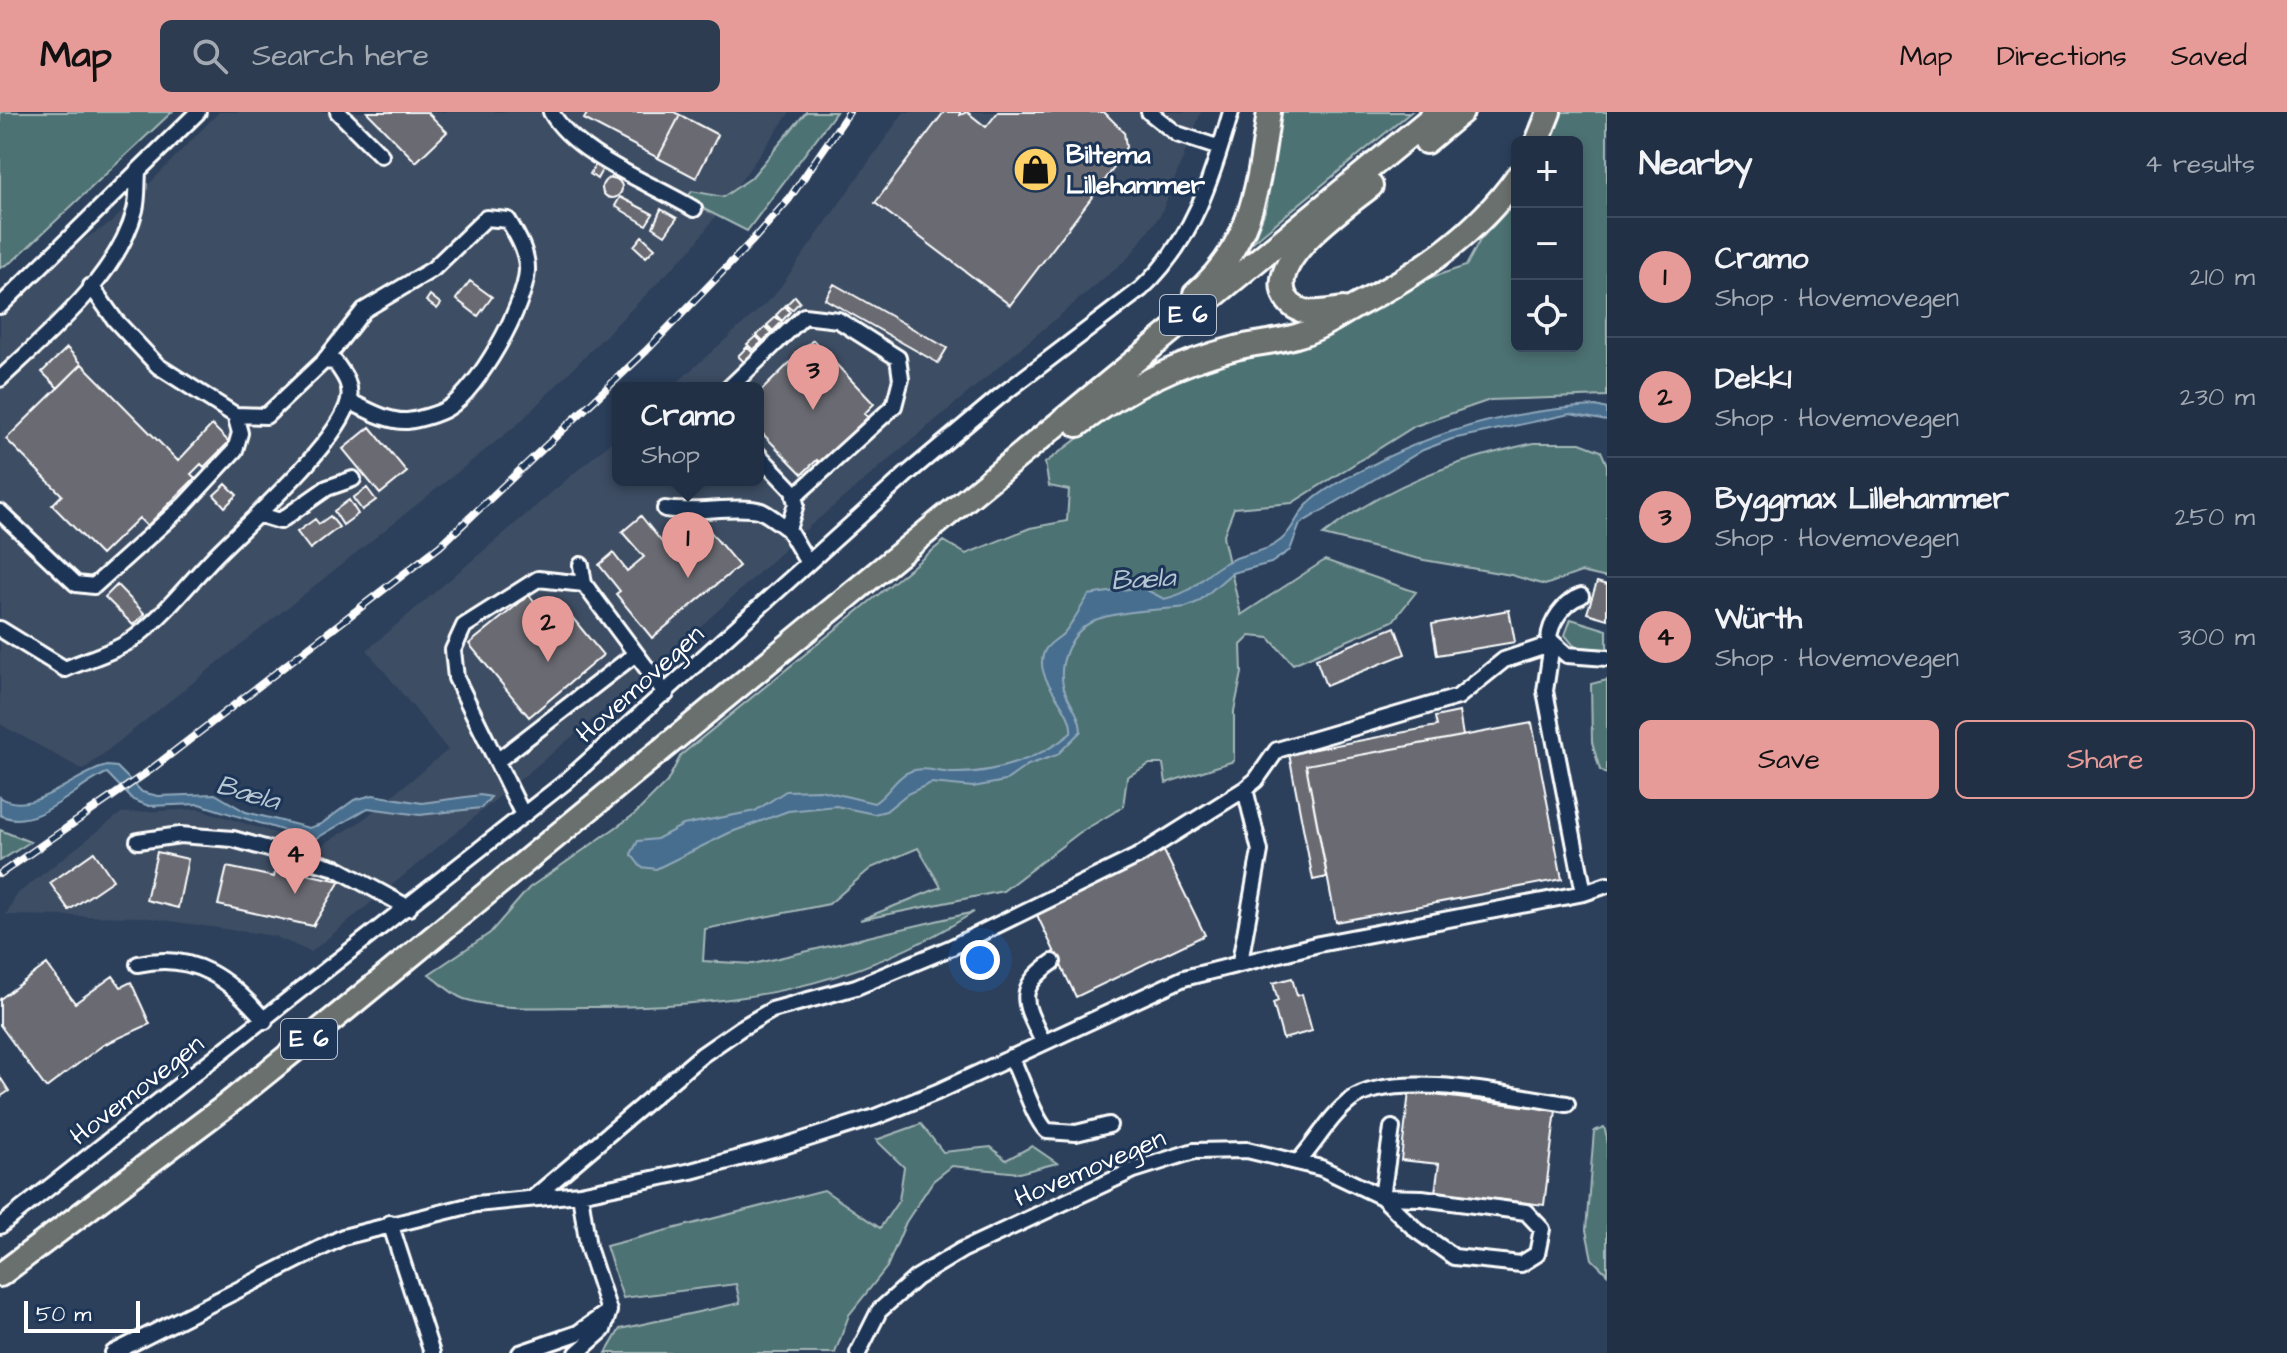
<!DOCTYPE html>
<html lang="en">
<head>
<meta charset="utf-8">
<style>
  body { margin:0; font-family:"Architects Daughter",sans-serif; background:#2d3c50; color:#f1f3f6 }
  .controls { position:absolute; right:24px; top:24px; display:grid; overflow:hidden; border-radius:12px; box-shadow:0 4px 12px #0003 }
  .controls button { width:72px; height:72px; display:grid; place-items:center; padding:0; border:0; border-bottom:2px solid #3e4b5e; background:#213045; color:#f1f3f6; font:40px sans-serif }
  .scale { position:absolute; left:24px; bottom:20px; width:116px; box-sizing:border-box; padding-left:8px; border:4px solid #fff; border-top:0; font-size:22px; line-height:28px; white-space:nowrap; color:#fff; -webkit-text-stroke:6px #1d3557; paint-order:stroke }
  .you { position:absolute; left:980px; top:848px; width:28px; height:28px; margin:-20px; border:6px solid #fff; border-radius:50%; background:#1a73e8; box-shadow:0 0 0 12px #1a73e833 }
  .badge { display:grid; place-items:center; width:52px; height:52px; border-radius:50%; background:#e69b98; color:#111; font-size:26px; font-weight:700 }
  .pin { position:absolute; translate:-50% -66px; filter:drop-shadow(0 2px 4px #0008) }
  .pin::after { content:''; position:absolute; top:42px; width:28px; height:24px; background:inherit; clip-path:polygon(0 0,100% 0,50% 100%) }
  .popup { position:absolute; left:612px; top:270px; width:152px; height:104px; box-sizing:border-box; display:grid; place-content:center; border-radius:12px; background:#213045; filter:drop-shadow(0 2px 6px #0005); font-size:26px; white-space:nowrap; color:#a2a9b3 }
  .popup b { font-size:30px; color:#f1f3f6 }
  .popup::after { content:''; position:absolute; left:50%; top:100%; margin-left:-16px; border:16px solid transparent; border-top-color:#213045 }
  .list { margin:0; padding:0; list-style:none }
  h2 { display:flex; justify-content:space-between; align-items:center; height:104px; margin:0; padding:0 32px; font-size:34px }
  h2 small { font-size:26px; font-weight:400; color:#a2a9b3 }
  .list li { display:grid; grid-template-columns:52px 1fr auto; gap:24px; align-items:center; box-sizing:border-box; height:120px; padding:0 32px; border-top:2px solid #3e4b5e }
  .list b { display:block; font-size:30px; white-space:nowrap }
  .list p { margin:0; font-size:26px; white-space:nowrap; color:#a2a9b3 }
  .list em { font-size:26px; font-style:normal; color:#a2a9b3 }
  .actions { display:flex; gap:16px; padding:24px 32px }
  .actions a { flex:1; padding:18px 0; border:2px solid #e69b98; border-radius:12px; text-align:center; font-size:28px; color:#e69b98 }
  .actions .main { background:#e69b98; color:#111 }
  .icon { flex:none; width:44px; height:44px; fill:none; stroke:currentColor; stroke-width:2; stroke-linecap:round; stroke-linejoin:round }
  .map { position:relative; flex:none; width:1607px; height:1241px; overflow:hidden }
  header { display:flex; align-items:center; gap:48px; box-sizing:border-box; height:112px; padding:0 40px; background:#e69b98; color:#111 }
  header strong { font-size:38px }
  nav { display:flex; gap:44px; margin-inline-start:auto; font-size:28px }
  .search { width:560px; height:72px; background:#2d3c50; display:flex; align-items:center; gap:20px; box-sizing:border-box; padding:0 28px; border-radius:12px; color:#a2a9b3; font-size:30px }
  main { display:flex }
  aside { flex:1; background:#213045 }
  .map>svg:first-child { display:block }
</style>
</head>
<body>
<header>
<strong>Map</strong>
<div class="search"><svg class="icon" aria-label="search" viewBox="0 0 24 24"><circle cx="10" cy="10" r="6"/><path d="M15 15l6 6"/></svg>Search here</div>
<nav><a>Map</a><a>Directions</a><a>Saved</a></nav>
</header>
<main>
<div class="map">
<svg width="1607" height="1241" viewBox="0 0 1607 1241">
  <rect width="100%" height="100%" fill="#2c405c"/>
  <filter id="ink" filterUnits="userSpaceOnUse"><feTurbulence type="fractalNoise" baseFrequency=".0125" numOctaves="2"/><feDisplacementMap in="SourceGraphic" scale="16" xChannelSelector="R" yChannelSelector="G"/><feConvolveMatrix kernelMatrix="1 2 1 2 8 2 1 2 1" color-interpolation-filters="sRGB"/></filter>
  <g filter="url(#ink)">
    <path fill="#3e4d63" d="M219,0H790L694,134L518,312L83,658L0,612V178L111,111Z
      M904,0H1201L1161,102L1129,145L804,419L660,552L311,840L274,824L142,805L6,803L16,783L121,701L199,697L319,735L360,710L448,638L367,538L618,324V368H758V276H671L774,184Z"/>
    <path fill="#4e7273" stroke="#a6b8b9" stroke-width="2" d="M0,0H172L13,149L0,156Z
      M806,0H836L747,119L686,88L692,79L723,85L751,66Z
      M1278,0H1411L1253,130L1267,94Z
      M1562,0H1607V284L1490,288L1415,314L1292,391L1234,396L1223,425L1241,503L1325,448L1416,480L1393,509L1293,552L1269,526L1250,524L1241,533L1242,561L1234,599V649L1166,671L1163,652H1150L1127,665L1123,695L1079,721L1003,779L860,808L941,775L918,736L871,756L829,792L705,817L703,849L753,852L974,800C853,878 726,896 585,895C546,895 502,899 464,887C452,883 440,870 429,862L490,821L529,776L635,702L667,670L681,643L944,429L966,442L1030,416L1067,409L1069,378L1049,374L1045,351L1152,271L1346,212L1429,166L1466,154L1480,128L1517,88V234H1577V30H1551Z
      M1534,331H1580L1601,339L1607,353V466L1581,460L1545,473L1511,463L1424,448L1323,423C1386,373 1456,348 1534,331Z
      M1571,507L1607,518V538L1574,534L1565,523Z
      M1607,568V662L1600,658L1592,630L1591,572Z
      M0,718L30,730L0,749Z
      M921,1012L943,1040L991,1035L1006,1048L1032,1034L1057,1051L1019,1061L952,1054L933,1069L906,1110L887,1155L849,1203L835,1241H606L620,1217L740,1191L736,1172L623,1186L606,1134L824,1078L880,1116L899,1088L904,1055L876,1028Z
      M1604,1015L1607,1025V1162L1592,1147L1586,1118L1594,1019Z"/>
    <path fill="#466e8e" stroke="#90a8bb" stroke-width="2" d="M1596,294L1607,297V309L1570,302L1452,327L1423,338L1300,412L1290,438L1271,451L1232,461L1198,490L1186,495C1161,498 1114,499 1093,509C1071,520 1058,550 1063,573C1067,590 1080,600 1081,619L1057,643L1028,653L1005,669L973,675L931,671L907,682L886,699L874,702L836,694L788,699L729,721L656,757L641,755L631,742L638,729L657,727L683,713L755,699L786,679L820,678L874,691C888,683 896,664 911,659C924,654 941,661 954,661C993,662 1042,646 1071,621C1074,594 1030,567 1045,538C1050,530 1058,527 1064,521C1073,510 1081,495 1089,483L1141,475L1164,487C1198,479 1198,466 1225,451C1244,440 1264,442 1281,428C1292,419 1297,404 1306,394C1323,377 1348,365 1368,355C1440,316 1515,298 1596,294Z
      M107,654L117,655L142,680L158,684L215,682L246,700L309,716L321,712L354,688L373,683L422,691L480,683L491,685L481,696L420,703L368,696L317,726H307L199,692L149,694L133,688L107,661C78,672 36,721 0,703V685C32,707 78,659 107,654Z"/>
    <path fill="#696b72" stroke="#fff" stroke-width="2" d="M367,0H427L447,20L416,50Z
      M588,0H674L680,3L658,46L584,7Z
      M944,0H960V3L967,0L986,15L998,0H1104L1124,20L1126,35L1120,48L1010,193L875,91Z
      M680,3L718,23L696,66L658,46Z
      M596,52L603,56L597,67L590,62Z
      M602 76a10 10 0 1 1 20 0a10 10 0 1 1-20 0Z
      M620,85L653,102L646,113L615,94Z
      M661,97L677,106L665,123L653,115Z
      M642,124L655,136L646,145L634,134Z
      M470,169L492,185L478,204L456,187Z
      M834,172L947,236L938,251L825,187Z
      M430,183L441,192L437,197L426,189Z
      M795,184L800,190L792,198L786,193Z
      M785,194L790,200L782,209L776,203Z
      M776,205L782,210L773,219L767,213Z
      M766,215L772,221L763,229L757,223Z
      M756,224L762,230L753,238L747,232Z
      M813,228L874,292L864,302L868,305L820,351L817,348L802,362L758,317V282Z
      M747,235L753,241L744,250L738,244Z
      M67,236L82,252L58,276L42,260Z
      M82,252L178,349L212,313L229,330L204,355L201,352L191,362L195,366L147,414L139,406L101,443L52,393L62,383L6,327Z
      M370,315L407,360L380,382L343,337Z
      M226,372L237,383L225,395L214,383Z
      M367,376L376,388L362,398L353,386Z
      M349,388L358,402L343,413L334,399Z
      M330,404L339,415L310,437L297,420L315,407L319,412Z
      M641,404L669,439L703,411L739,454L652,526L616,482L620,479L599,453L613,441L627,459L644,445L622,420Z
      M1597,470L1607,473V507L1587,501Z
      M117,473L145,502L133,513L105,485Z
      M529,483L543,500L558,488L603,543L529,605L469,532Z
      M1509,498L1515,530L1437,543L1432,512Z
      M1395,515L1405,542L1326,574L1316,547Z
      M1459,600L1463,624L1306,653L1327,765L1313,768L1289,642L1437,614L1435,605Z
      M1532,611L1562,767L1336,810L1306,653Z
      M1164,739L1205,823L1076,885L1036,801Z
      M94,740L113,768L69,798L50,771Z
      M157,740L188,747L178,796L146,788Z
      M227,755L274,765L276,756L340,769L313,814L218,793Z
      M47,852L75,891L113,864L121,875L131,870L150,912L103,933L46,976L0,913V887Z
      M1292,866L1297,884L1302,882L1312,919L1283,927L1273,891L1278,889L1273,871Z
      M0,965L9,979L0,985Z
      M1409,980L1556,998L1544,1093L1435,1080L1439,1052L1401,1048Z"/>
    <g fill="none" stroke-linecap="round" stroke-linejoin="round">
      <defs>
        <path id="minor" d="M338,0L381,43
          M551,0C575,43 651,71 694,97
          M1149,0L1177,22L1220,36
          M0,194L198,0
          M324,249L364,198L433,157L486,106L508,108C517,123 528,141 527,159C525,194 478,278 448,296C439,302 417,308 407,309C387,310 366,297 349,289
          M0,267C48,222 118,164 135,98C138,86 137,72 138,60
          M729,276L804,204L838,208L898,246L901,267L894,294L794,385
          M758,342L793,379L796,392L788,417L808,451
          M665,397C692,402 742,392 761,399C770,403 779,411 788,417
          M0,400L76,472L94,474L184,393L235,338L240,321L235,303
          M257,402L280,409L327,376L353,367
          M581,453L584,472L666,582
          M1581,484C1564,490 1550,510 1549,527L1567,543L1607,546
          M0,517L65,557C88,547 118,539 137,524C167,500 188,472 214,445C246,412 339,331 349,288C352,272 343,262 335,250L324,249L266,304L235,303L158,254L115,208L91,174
          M497,649L634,543
          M523,703L456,566L453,538L464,514L538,467L584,472
          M138,729L180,723L233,727L336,756L409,796
          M1240,850L1260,739L1245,677
          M138,852C194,839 231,868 265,909
          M1043,930C1025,892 1013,878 1053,850
          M1011,945C1022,965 1033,1006 1047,1019L1076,1021L1109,1013
          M1299,1049C1317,1029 1330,1004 1351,988C1393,957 1515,984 1567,992
          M1382,1085L1392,1016
          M533,1086L702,943L741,916L772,898L856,875L950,836L1138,744L1245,677L1256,668L1277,638L1458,585L1504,548L1552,532L1545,579L1584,781
          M390,1111L432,1241
          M0,1114L564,671L907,362L999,285L1141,177C1193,129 1212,66 1231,0
          M113,1241L343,1125L476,1092L580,1082L691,1059L784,1034L875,1005L937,980L1184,866L1319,832L1584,781L1607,773
          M520,1241L578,1221L609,1199
          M577,1241L603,1218L609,1199L588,1135L580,1082
          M858,1241L879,1199L916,1166L962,1138L1134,1058L1194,1039L1247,1038L1321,1056L1382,1085L1416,1118L1454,1145L1521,1152L1537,1142L1542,1117L1526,1100L1422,1086L1382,1085"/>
        <path id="highway" d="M1426,30L1462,0
          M1537,30L1549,0
          M1195,182C1254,131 1258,73 1269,0
          M1343,197C1324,200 1298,206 1286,186C1265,148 1345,95 1371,74
          M1078,313C1126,276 1176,251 1236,236C1256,231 1276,230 1296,224C1318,218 1336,205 1356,194C1418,162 1476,123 1517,65
          M0,1163L224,995L347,896L1438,0"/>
      </defs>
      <use href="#minor" stroke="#fff" stroke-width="20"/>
      <use href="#highway" stroke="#fff" stroke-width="28"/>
      <use href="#minor" stroke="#1d3557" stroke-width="14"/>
      <use href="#highway" stroke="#6b706d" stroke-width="22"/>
      <defs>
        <path id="rail" d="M0,762L149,659L440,434L646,239L751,130L789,87L849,0"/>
      </defs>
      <use href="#rail" stroke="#fff" stroke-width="8"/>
      <use href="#rail" stroke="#1d3557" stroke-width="5" stroke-dasharray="15" stroke-linecap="butt"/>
    </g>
  </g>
  <defs>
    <symbol id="shop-disc" viewBox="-11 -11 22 22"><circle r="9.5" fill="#ffd166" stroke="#1d3557"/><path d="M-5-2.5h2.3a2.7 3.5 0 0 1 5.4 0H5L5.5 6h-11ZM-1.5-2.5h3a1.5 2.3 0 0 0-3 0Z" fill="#111"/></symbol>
  </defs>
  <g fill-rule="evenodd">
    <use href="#shop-disc" x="1010" y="32" width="51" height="51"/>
  </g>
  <g text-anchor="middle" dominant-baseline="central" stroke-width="6" stroke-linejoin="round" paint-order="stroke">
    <g fill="#1d3557" stroke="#bbc2cd" stroke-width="2">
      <rect x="1160" y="183" width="56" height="40" rx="6"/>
      <rect x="281" y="907" width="56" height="40" rx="6"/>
    </g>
    <g font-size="24" font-weight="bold" fill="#fff">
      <text x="1188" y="203">E 6</text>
      <text x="309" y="927">E 6</text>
    </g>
    <g font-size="26" font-weight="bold" fill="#fff" stroke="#1d3557" text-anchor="start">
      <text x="1066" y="43">Biltema<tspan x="1066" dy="30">Lillehammer</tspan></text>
    </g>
    <g font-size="26" fill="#fff" stroke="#1d3557">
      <text transform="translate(640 572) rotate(-42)">Hovemovegen</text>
      <text transform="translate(137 978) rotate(-38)">Hovemovegen</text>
      <text transform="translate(1090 1056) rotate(-23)">Hovemovegen</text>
    </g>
    <g font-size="28" font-style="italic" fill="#b5c5d2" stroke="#1d3557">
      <text transform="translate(1143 467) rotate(-3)">Bæla</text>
      <text transform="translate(248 681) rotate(16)">Bæla</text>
    </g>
  </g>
</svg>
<div class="controls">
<button>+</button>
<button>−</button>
<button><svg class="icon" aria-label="locate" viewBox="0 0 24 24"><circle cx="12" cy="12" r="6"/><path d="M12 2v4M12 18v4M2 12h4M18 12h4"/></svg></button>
</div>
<div class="scale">50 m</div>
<div class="you"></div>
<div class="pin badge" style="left:688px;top:466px">1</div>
<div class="popup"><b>Cramo</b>Shop</div>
<div class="pin badge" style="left:548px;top:550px">2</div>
<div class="pin badge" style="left:813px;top:298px">3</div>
<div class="pin badge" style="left:295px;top:782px">4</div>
</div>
<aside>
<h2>Nearby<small>4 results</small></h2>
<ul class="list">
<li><span class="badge">1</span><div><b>Cramo</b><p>Shop · Hovemovegen</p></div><em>210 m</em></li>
<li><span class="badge">2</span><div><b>Dekk1</b><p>Shop · Hovemovegen</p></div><em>230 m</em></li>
<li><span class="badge">3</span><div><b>Byggmax Lillehammer</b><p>Shop · Hovemovegen</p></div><em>250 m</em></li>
<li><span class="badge">4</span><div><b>Würth</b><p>Shop · Hovemovegen</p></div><em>300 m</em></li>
</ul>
<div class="actions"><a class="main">Save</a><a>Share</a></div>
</aside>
</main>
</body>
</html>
